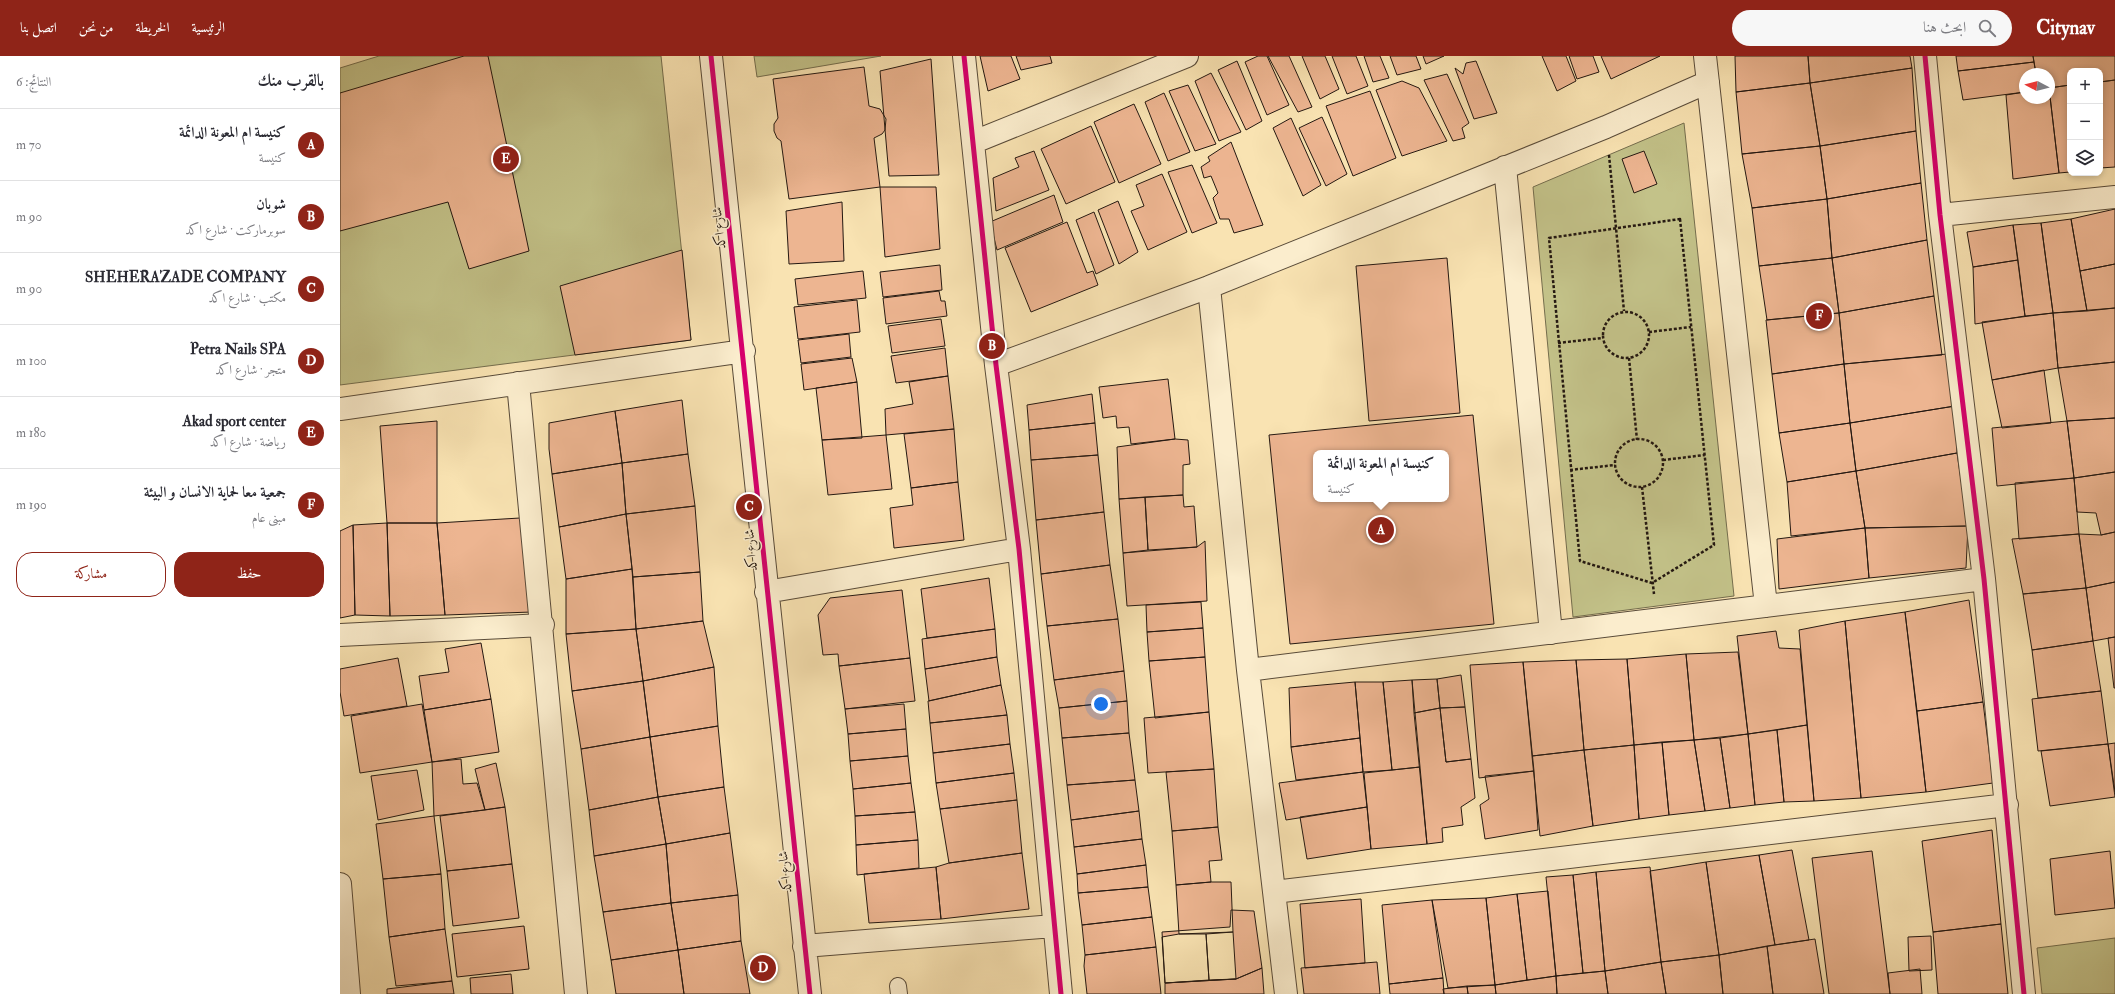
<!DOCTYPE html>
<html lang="ar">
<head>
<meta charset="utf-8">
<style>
  body { margin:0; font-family:"IM FELL Double Pica",Amiri,serif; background:#f7f7f7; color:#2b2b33; direction:rtl }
  .controls { position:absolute; right:12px; top:12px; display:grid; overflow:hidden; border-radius:8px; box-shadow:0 2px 6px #0003 }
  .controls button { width:36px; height:36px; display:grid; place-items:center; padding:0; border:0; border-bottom:1px solid #e1e1e2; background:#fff; color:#2b2b33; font:20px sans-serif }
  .compass { position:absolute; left:1679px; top:12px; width:36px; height:36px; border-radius:50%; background:#fff; box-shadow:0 2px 6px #0003; rotate:277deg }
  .you { position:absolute; left:761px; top:648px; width:14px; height:14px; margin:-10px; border:3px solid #fff; border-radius:50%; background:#1a73e8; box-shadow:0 0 0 6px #1a73e833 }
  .badge { display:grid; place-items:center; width:26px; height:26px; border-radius:50%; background:#8f2418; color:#fff; font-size:13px; font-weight:700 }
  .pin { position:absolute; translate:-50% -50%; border:2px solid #fff; box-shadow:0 1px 4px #0006 }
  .popup { position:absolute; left:973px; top:394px; width:136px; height:52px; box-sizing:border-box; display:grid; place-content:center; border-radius:8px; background:#fff; filter:drop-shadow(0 1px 3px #0005); font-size:13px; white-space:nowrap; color:#7c7c81 }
  .popup b { font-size:15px; color:#2b2b33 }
  .popup::after { content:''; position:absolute; left:50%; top:100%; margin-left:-8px; border:8px solid transparent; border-top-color:#fff }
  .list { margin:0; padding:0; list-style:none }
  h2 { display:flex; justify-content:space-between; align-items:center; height:52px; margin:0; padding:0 16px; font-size:17px }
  h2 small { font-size:13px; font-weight:400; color:#7c7c81 }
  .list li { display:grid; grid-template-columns:26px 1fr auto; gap:12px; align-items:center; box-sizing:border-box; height:72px; padding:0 16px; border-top:1px solid #e1e1e2 }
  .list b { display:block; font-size:15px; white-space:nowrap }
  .list p { margin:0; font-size:13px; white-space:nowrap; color:#7c7c81 }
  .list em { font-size:13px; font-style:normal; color:#7c7c81 }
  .actions { display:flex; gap:8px; padding:12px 16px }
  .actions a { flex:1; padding:9px 0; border:1px solid #8f2418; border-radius:16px; text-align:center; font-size:14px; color:#8f2418 }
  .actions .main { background:#8f2418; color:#fff }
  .icon { flex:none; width:22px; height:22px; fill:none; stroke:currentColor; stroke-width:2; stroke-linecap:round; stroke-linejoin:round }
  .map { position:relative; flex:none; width:1775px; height:938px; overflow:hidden; direction:ltr }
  header { display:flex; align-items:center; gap:24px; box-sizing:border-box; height:56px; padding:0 20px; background:#8f2418; color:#fff }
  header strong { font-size:19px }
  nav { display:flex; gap:22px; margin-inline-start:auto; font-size:14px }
  .search { width:280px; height:36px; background:#f7f7f7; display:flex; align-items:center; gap:10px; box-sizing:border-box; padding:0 14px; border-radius:22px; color:#7c7c81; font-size:15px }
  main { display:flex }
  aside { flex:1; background:#fff }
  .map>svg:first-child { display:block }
</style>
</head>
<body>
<header>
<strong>Citynav</strong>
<div class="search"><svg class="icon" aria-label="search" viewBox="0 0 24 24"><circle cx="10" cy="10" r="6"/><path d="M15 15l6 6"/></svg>ابحث هنا</div>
<nav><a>الرئيسية</a><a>الخريطة</a><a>من نحن</a><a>اتصل بنا</a></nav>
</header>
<main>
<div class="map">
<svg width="1775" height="938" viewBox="0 0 1775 938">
  <rect width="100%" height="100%" fill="#f9e3b2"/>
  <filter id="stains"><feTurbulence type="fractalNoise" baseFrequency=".005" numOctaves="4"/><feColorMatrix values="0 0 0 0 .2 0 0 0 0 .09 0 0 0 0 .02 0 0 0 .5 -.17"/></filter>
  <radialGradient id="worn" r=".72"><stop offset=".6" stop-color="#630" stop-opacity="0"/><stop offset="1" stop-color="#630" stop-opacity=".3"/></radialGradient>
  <path fill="#c3c289" stroke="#746d4d" d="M39,0H321L351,284L0,329V12Z
    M414,0H541L417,21Z
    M1344,67L1394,540L1233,561L1193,131Z
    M1775,882V938H1702L1697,892Z"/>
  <path fill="#edb591" stroke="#241811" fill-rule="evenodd" d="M124,0H148L189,195L129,213L108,146L0,175V37Z
    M640,0H671L680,23L648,35Z
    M676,0H710L712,7L681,14Z
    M918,0H927L949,49L927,59L905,6Z
    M928,0H949L972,51L958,56Z
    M962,0H985L999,33L980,43Z
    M992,0H1016L1028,30L1007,38Z
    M1024,0H1040L1049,22L1033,26Z
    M1050,0H1076L1081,13L1057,19Z
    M1083,0H1104L1086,8Z
    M1202,0H1226L1236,25L1217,35Z
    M1229,0H1253L1259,16L1237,23Z
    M1261,0H1320L1271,23Z
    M1395,0H1468L1470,27L1396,36Z
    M1468,0H1570L1572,12L1470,27Z
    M1616,0H1693L1694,6L1618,15Z
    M1693,0H1775V24L1760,26V15H1730V29L1709,32V18H1696Z
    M591,3L599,119L549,120L540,15Z
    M897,5L922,65L906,74L878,14Z
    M1136,5L1157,57L1134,63L1115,12L1123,18L1126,7Z
    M1694,6L1696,18H1685V36L1623,44L1618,15Z
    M524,11L529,50L540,53L546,63L545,74L542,78L534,82L540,131L449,143L441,85L437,82L434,75V68L438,62L433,23Z
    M1572,12L1576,75L1480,90L1470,27Z
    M871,17L901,76L879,85L855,25Z
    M1107,18L1129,67L1122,72L1125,82L1113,85L1084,24Z
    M1775,24V111L1760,112V26Z
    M1062,25L1079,32L1107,85L1062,100L1036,34Z
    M1470,27L1480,90L1402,98L1396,36Z
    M848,29L876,88L855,95L829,35Z
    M1730,29V116L1719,117L1709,32Z
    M1709,32L1719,117L1673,123L1666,39L1685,36V42H1709Z
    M1030,35L1056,102L1013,120L986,50Z
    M824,37L850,96L828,105L805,46Z
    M794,48L821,108L779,127L754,66Z
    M982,61L1007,118L986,130L959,72Z
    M951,62L981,129L963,140L933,72Z
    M751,70L775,126L726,148L701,93Z
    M1576,75L1581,127L1487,143L1480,90Z
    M891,86L923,169L894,177L889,163H880L873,142L878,137L871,120L864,122L861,111L870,105L868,101Z
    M1480,90L1487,143L1412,152L1402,98Z
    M694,95L709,134L656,155L653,122L679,111L675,102Z
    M1304,95L1317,128L1294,137L1282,103Z
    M852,109L877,167L852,177L828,116Z
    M822,118L847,176L808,194L791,155L804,150L796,129Z
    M1581,127L1587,184L1492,202L1487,143Z
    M540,131H596L600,193L545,201Z
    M714,139L723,166L657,194L650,166Z
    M1487,143L1492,202L1419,210L1412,152Z
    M778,145L798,196L779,208L758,154Z
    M502,146L504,205L449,208L446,155Z
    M1775,153V208L1740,215L1731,163Z
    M754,156L774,209L756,218L736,164Z
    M1731,163L1747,255L1713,257L1701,167Z
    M727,166L747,217L753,215L758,229L691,256L665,192Z
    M1701,167L1713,257L1685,260L1673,169Z
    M1673,169L1678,204L1633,211L1627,176Z
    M1587,184L1594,240L1499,257L1492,202Z
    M342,194L351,284L235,299L220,230Z
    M1107,202L1120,357L1029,365L1016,210Z
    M1492,202L1499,257L1427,264L1419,210Z
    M1678,204L1685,260L1635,268L1633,211Z
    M1775,208V252L1747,255L1740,215Z
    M600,209L602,234L543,241L540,216Z
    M523,215L526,242L458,249L455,223Z
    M599,235L601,245H605L607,260L546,268L543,242Z
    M1594,240L1602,299L1504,308L1499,257Z
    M517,244L520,276L458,283L454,251Z
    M1775,252V306L1718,312L1713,257Z
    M1499,257L1504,308L1432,318L1426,264Z
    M1713,257L1718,312L1652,324L1642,266Z
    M601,263L605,290L552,297L548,270Z
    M509,278L511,301L461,307L458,284Z
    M605,292L608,320L556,327L551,300Z
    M1607,298L1615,350L1510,367L1504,308Z
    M512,302L517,326L464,334L461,308Z
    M1775,306V362L1727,365L1718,312Z
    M1504,308L1510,367L1439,377L1432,318Z
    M1704,314L1711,367L1662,372L1652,324Z
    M608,320L614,373L546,379L545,353L573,348L569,326Z
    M828,323L835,383L791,388L789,371L777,372L776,360L763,362L759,331Z
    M517,326L522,382L482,384L476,332Z
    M752,338L755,367L689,374L687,349Z
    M342,344L348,398L282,407L275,355Z
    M1615,350L1617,397L1516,415L1510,367Z
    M275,355L282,407L212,418L209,393V367Z
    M1133,359L1154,568L950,588L929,379ZM976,397H1106V443H976Z
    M1775,362V416L1734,422L1727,365Z
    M97,365V467H47L40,370Z
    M1727,365L1734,422L1657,430L1652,372Z
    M755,367L758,399L691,404L689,374Z
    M1510,367L1516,415L1447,426L1439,377Z
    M614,373L618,426L571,432L564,378Z
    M546,379L552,433L488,439L482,384Z
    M835,383L848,384L850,408L843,409V439L779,443L777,391Z
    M1617,397L1628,470L1525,472L1516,415Z
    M348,398L355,450L286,458L282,407Z
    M758,399L764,456L696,464L691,404Z
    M282,407L286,458L219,471L212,418Z
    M1516,415L1525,472L1451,480L1447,426Z
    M1775,416V476L1761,479L1756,457L1737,456L1734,422Z
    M1734,422L1739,478L1679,483L1675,427Z
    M618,426L624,484L554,492L550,452L573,449L571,432Z
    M843,439L844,451L854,450L857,491L808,494L805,441Z
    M805,441L808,494L783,497L779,443Z
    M355,450L360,516L293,521L286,458Z
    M764,456L770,509L701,518L696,464Z
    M286,458L292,513L226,523L219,471Z
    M180,462L192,556L105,559L97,467Z
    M47,467L50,560L15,559L13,469Z
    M47,467H97L105,559L50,560Z
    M13,469L15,559L0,562V475Z
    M1628,470L1626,512L1529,522L1525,472Z
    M1525,472L1529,522L1439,533L1437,483Z
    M1775,476V526L1746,532L1739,478L1761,479Z
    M1739,478L1746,532L1683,538L1672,483Z
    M865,485L867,545L787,550L783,497L857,491Z
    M770,509L778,563L707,570L701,518Z
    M292,513L296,573L226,578V523Z
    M360,516L363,565L296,573L293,521Z
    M649,522L655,573L587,582L581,533Z
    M1775,526V581L1753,585L1746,532Z
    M1746,532L1753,585L1692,594L1683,538Z
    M562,534L570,602L499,610L498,598L483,599L478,559L490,542Z
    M1629,544L1643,646L1577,655L1565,556Z
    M861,546L863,572L807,576L806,549Z
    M1565,556L1586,736L1521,742L1505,565Z
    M778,563L784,615L714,624L707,570Z
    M363,565L374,611L303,625L296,573Z
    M1505,565L1521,742L1474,745L1459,574Z
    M863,572L865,601L809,605L807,576Z
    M296,573L303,625L232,635L226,578Z
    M655,573L657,601L585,613L582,583Z
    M1436,575L1439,592L1460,593L1467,669L1408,678L1397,580Z
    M1775,581V632H1774L1768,582Z
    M1753,585L1761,635L1698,642L1692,594Z
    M141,587L151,643L84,654L79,620L109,616L105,593Z
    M1398,596L1408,678L1354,684L1346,598Z
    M1346,598L1354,684L1294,689L1287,603Z
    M657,601L661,629L589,645L585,613Z
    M865,601L869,656L815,662L809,605Z
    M58,602L67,650L4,660L0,636V613Z
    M570,602L575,645L505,653L499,610Z
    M1287,603L1294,689L1244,694L1236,604Z
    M1236,604L1244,694L1192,700L1183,606Z
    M1183,606L1194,715L1139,722L1130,609Z
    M374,611L378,670L310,681L303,625Z
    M784,615L787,645L719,652L714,624Z
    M1121,619L1125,651L1100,652L1097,623Z
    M1097,623L1100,652L1074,657L1072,624Z
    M1072,624L1080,711L1052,714L1043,626Z
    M303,625L310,681L241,693L232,635Z
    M1015,626H1043L1052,714L1023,716Z
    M1015,626L1020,682L951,691L949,632Z
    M661,629L667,659L590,667L588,645Z
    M1761,635L1768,688L1698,695L1692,643Z
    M151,643L159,696L92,706L84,654Z
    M787,645L789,677L722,682L719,652Z
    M1643,646L1653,727L1586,736L1577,655Z
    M82,648L92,706L20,717L11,660Z
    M564,648L566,673L508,678L505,653Z
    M1125,651L1131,703L1106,706L1100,652Z
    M1100,652L1106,706L1131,703L1135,742L1121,751L1123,769L1102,772L1103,786L1087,788L1074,657Z
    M869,656L874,713L808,717L804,662Z
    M667,659L670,688L593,697L590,667Z
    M1467,669L1474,745L1444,746L1437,674Z
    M378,670L384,731L318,741L310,681Z
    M566,673L568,700L510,705L508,678Z
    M1437,674L1444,746L1415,749L1408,678Z
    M789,677L795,724L727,729L722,682Z
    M1408,678L1415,749L1390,752L1380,682Z
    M310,681L318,741L249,754L241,693Z
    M1020,682L1023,716L956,724L951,691Z
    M1380,682L1390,752L1365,755L1354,684Z
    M1354,684L1365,755L1329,759L1322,686Z
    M1322,686L1329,759L1299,763L1294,689Z
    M1775,687V736L1768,688Z
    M670,688L674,717L596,727L593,697Z
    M1768,688L1775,741L1710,750L1701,695Z
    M1294,689L1299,763L1253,770L1244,694Z
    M1244,694L1253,770L1200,780L1192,700Z
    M568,700L571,727L513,733L510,705Z
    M121,703L123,728L137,727L145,754L94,760L92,706Z
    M156,707L165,751L145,754L135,713Z
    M1080,711L1087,788L1031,793L1024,717Z
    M874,713L878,771L832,775L826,716Z
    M77,714L84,754L38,764L31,720Z
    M1194,715L1198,774L1145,783L1140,749L1149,743L1145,720Z
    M1023,716L1027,751L946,764L939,727Z
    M674,717L677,744L600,753L596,727Z
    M795,724L799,755L731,764L727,729Z
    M571,727L575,756L515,760L513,733Z
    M384,731L390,777L326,788L318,741Z
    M318,741L326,788L254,800L249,754Z
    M677,744L682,797L609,807L600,753Z
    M165,751L172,808L107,815L100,760Z
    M1027,751L1031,793L967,803L960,761Z
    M799,755L802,783L734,791L731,764Z
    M575,756L578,784L516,789L515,760Z
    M94,760L101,818L43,823L36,768Z
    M878,771L882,804L869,805L871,826L836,829L832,775Z
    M1652,774L1661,868L1593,876L1582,785Z
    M390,777L398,839L331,847L326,788Z
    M802,783L806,809L737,818L734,791Z
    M578,784L579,812L517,819L516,789Z
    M326,788L331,847L263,856L254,800Z
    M1452,794L1469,884L1435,889L1419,799Z
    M1532,795L1550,938H1489L1472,802Z
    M1770,795L1775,852L1715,859L1710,803Z
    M682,797L689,853L601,863L596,811L609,807Z
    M1419,799L1435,889L1379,899L1366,806Z
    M1366,806L1379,899L1321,906L1310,815Z
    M172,808L179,862L113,870L107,815Z
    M806,809L808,831L738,837L737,818Z
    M596,811L601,863L529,867L524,818Z
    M1310,811L1321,906L1265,915L1256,816Z
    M1256,816L1265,915L1243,917L1233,819Z
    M101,818L105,873L49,881L43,823Z
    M1233,819L1243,917L1216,920L1206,821Z
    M871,826H891L893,876L839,878L836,829Z
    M808,831L812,861L742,869L738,837Z
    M1208,835L1216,920L1187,924L1177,838Z
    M1177,838L1187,924L1155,929L1146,842Z
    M398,839L401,885L338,894L331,847Z
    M1146,842L1155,929L1108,932L1092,844Z
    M1021,843L1025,907L965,912L960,848Z
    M1092,844L1103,922L1049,928L1042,849Z
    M331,847L338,894L271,904L263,856Z
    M891,854L914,855L922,912L896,923L825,927L822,876L890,871Z
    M812,861L816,891L745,899L742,869Z
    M1661,868L1668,938H1598L1593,876Z
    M184,870L189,913L117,921L112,878Z
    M105,873L112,925L56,930L49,881Z
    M893,876L896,923L869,924L866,878Z
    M839,878H866L869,924L825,927L822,881Z
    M1591,880L1592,914L1569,915L1568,881Z
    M1475,883L1484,938H1433L1427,890Z
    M401,885L410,938H344L338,894Z
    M1427,890L1433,938H1383L1379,899Z
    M816,891L821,938H747L744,910L745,899Z
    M338,894L344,938H276L271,904Z
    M1379,899L1383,938H1326L1321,906Z
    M1037,906L1040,938H964L961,912Z
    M1321,906L1326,938H1268L1265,915Z
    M922,912L924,938H825V927L896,923Z
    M1580,913L1582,938H1550L1548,917Z
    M1265,915L1268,938H1217L1216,920Z
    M171,918L173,938H131L130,922Z
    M1216,920L1217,938H1156L1155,929Z
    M1103,922L1104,938H1050L1049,928Z
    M112,925L114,938H47V933Z
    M1155,929L1156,938H1128L1127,930Z
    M1127,930L1128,938H1104L1103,933Z"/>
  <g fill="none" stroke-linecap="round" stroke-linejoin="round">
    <defs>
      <path id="service" d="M558,930L559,938"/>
      <path id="minor" d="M371,0C406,312 435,625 470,938
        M624,0L656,309L679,493L721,938
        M1365,0L1426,550
        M1585,0L1600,159L1644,523L1684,938
        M634,86L847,0
        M1165,111L1211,577
        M1600,159L1775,141
        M869,231L908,614L946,938
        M656,309L869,231L1266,71L1368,26
        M178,327L236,938
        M0,353L404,295
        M426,536L679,493
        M0,579L203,569
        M908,614L1644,523
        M0,828L9,938
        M934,836L1667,749
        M464,890L714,870"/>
    </defs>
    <use href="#service" stroke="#594b39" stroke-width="18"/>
    <use href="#minor" stroke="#594b39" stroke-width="24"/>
    <path stroke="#241811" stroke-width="2.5" stroke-dasharray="3 2" stroke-linecap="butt" d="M1269,99L1284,255
      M1340,163L1374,489L1312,527L1240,505L1209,182Z
      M1263 279a23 23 0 1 1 46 0a23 23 0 1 1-46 0Z
      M1309,276L1351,271
      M1218,287L1262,282
      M1289,302L1297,384
      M1275 407a24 24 0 1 1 48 0a24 24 0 1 1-48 0Z
      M1323,404L1365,399
      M1230,414L1275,409
      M1302,431L1314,538"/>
    <use href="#service" stroke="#fbedcd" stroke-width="16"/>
    <use href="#minor" stroke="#fbedcd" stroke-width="22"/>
    <defs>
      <path id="cycleway" d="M371,0C406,312 435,625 470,938
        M624,0L656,309L679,493L721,938
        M1585,0L1600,159L1644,523L1684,938"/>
    </defs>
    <use href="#cycleway" stroke="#fbedcd" stroke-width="8"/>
    <use href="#cycleway" stroke="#d6006c" stroke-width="5"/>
  </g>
  <g text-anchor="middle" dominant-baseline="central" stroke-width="3" stroke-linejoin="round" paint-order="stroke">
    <g font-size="13" fill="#241811" stroke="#fbedcd">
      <text transform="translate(379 172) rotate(-96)">شارع اكد</text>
      <text transform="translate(411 494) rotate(-95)">شارع اكد</text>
      <text transform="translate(445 816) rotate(-96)">شارع اكد</text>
    </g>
  </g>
  <rect width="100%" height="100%" filter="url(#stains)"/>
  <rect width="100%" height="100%" fill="url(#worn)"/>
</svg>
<div class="controls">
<button>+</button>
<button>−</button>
<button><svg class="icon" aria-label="layers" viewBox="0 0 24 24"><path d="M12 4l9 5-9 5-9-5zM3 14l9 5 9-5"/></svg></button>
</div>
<svg class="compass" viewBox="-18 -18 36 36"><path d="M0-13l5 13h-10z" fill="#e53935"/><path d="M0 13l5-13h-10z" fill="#7c7c81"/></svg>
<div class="you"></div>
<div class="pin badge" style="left:1041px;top:474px">A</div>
<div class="popup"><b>كنيسة ام المعونة الدائمة</b>كنيسة</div>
<div class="pin badge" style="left:652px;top:290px">B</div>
<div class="pin badge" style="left:409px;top:451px">C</div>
<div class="pin badge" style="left:423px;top:912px">D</div>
<div class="pin badge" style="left:166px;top:103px">E</div>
<div class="pin badge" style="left:1479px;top:260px">F</div>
</div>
<aside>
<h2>بالقرب منك<small>النتائج: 6</small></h2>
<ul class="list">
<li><span class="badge">A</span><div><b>كنيسة ام المعونة الدائمة</b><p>كنيسة</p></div><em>70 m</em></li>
<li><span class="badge">B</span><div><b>شوبان</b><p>سوبرماركت · شارع اكد</p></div><em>90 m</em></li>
<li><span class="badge">C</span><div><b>SHEHERAZADE COMPANY</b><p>مكتب · شارع اكد</p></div><em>90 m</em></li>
<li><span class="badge">D</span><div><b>Petra Nails SPA</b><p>متجر · شارع اكد</p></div><em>100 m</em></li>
<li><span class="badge">E</span><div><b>Akad sport center</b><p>رياضة · شارع اكد</p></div><em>180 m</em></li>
<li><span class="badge">F</span><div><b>جمعية معا لحماية الانسان و البيئة</b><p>مبنى عام</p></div><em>190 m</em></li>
</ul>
<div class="actions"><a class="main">حفظ</a><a>مشاركة</a></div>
</aside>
</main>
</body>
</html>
